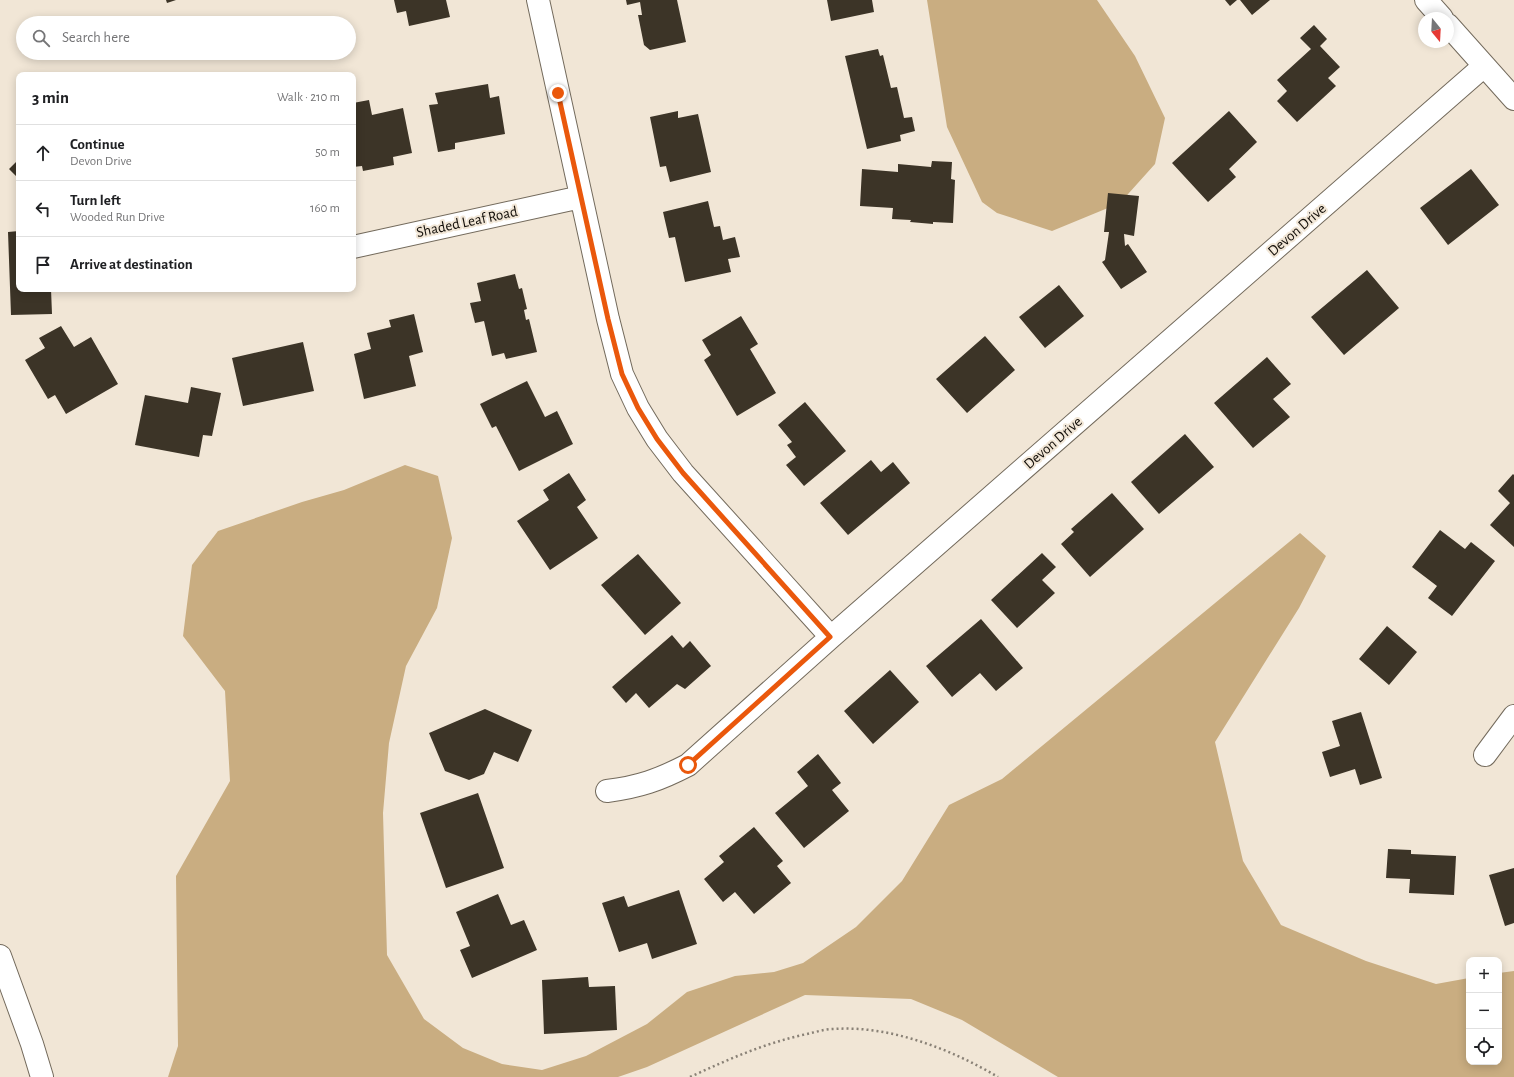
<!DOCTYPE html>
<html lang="en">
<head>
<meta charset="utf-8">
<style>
  body { margin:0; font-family:"Alegreya Sans",sans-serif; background:#f6f6f6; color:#202124 }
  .controls { position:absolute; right:12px; bottom:12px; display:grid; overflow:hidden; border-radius:8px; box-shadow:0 2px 10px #0003 }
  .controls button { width:36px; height:36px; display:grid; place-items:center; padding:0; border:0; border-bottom:1px solid #e0e0e0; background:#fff; color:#202124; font:20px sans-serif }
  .compass { position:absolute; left:1418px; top:12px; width:36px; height:36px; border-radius:50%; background:#fff; box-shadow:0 2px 10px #0003; rotate:162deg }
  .stop { position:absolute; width:12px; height:12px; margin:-9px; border:3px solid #ea580c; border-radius:50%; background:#fff }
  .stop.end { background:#ea580c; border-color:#fff; box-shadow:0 1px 4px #0008 }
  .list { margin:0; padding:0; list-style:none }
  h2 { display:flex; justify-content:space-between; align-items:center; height:52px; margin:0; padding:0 16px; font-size:17px }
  h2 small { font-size:13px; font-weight:400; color:#757577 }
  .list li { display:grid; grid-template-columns:26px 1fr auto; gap:12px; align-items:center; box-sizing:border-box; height:56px; padding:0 16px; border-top:1px solid #e0e0e0 }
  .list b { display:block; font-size:15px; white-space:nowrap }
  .list p { margin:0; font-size:13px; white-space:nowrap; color:#757577 }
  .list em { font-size:13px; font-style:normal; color:#757577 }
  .icon { flex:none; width:22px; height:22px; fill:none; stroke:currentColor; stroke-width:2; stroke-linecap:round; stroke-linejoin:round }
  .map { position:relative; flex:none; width:1514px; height:1077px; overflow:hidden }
  .search { position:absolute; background:#fff; box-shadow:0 2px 10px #0003; left:16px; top:16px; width:340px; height:44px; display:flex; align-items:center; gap:10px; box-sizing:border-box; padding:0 14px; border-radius:22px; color:#757577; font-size:15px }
  .panel { position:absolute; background:#fff; box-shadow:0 2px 10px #0003; left:16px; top:72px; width:340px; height:220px; border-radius:8px }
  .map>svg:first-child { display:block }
</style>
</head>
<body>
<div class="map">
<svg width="1514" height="1077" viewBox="0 0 1514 1077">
  <rect width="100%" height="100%" fill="#f1e6d6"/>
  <path fill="#c9ad81" d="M927,0H1097L1135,56L1165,118L1155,164L1120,203L1052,231L997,213L982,202L947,127Z
    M405,465L438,476L452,538L437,608L406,666L389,743L383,813L387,955L424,1019L463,1048L502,1064L542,1070L586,1056L647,1024L687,992L735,976L774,972L803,963L856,927L902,881L949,805L1002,779L1300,533L1326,556L1299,608L1215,742L1243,861L1281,925L1366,961L1436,984L1469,978V1062H1499V973L1514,971V1077H1058L962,1020L911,999L805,995L647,1067L618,1077H168L178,1046L176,876L230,781L225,691L183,636L192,565L218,531L302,502L344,490Z"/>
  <path fill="#3c3427" d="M166,0H176L167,3Z
    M394,0H446L450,17L409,26L406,11L397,13Z
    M626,0H677L686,42L650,50L644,45L638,15H642L640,2L627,5Z
    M827,0H872L874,12L831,21Z
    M1225,0H1237L1230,6Z
    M1240,0H1270L1252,15Z
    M1314,25L1327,39L1320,46L1340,67L1328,78L1336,86L1297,122L1277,101L1287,91L1277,80L1311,49L1300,38Z
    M878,49L880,56L883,55L891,88L897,87L904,118L912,117L915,131L900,135L901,141L867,149L845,56Z
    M488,84L490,98L499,96L505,134L455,143V149L438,152L429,105L438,104L435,93Z
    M369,100L372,115L403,108L412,153L393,157L394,165L363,171L362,166L353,167V103Z
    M678,111V118L698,114L711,172L670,182L666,166L660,167L650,117Z
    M1229,111L1257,142L1229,169L1236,177L1208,202L1172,163Z
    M19,159V179L9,169Z
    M932,161L952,162L951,179L955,180L953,223L933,222V224L910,222L911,220L892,219L893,208L860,206L862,169L898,172V164L931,167Z
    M1471,169L1499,205L1448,245L1420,208Z
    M1108,193L1139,196L1134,236L1124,234L1125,246L1128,244L1147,272L1121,289L1102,262L1105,260L1109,232H1104Z
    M708,201L714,227L720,226L723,240L735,237L740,257L728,259L731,272L685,282L675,237L669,238L663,212Z
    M19,231V289H51L52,314L11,315L8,232Z
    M1367,270L1399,308L1344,355L1311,317Z
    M515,274L519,289L522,288L527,309L524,310L526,320L529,319L537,352L506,359L504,353L492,356L484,321L475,323L470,303L481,301L477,283Z
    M1059,285L1084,316L1045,348L1019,317Z
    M414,314L423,352L409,356L416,386L364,399L354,354L371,349L367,333L391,327L389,320Z
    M741,316L758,344L750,349L776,393L737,416L704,360L711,355L702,340Z
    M61,326L74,347L91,337L118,384L66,414L55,395L48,399L25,360L45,348L39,338Z
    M985,336L1015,370L967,413L936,379Z
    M303,342L314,391L243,406L232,358Z
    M1267,357L1291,384L1273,399L1290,417L1253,448L1214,403Z
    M527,381L545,417L557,411L573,444L519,471L496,426L492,428L480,404Z
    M191,387L221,393L212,436L203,435L199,457L135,445L145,395L188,403Z
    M805,402L846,451L804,486L786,465L796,457L787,445L792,442L778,425Z
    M1185,434L1214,467L1159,514L1131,482Z
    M871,460L881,472L893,462L910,483L848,535L820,503Z
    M569,473L586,500L577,507L598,538L550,570L517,521L549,500L543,490Z
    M1513,474L1514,475V547L1490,525L1510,503L1498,491Z
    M1112,493L1144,529L1090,577L1061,544L1074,532L1071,529Z
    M1440,530L1465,549L1471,542L1495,561L1452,616L1428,598L1437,586L1412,567Z
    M1042,553L1056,567L1042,580L1055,593L1017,628L991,600Z
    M638,554L681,603L645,635L601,585Z
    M981,619L1023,668L996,691L980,673L952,697L926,666Z
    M1387,626L1417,652L1389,685L1359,659Z
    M672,635L683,648L690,641L711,666L685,689L677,684L649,708L636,693L626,703L612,687Z
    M890,670L919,702L873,744L844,711Z
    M485,709L532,730L518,762L494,752L484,774L469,780L445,771L429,733Z
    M1361,712L1382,778L1360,785L1355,769L1330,777L1322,752L1340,746L1332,721Z
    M818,754L841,783L832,790L849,811L804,848L775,813L808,786L797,772Z
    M478,793L504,868L446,888L420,813Z
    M754,827L783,861L777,866L791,883L754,914L735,892L723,902L704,879L724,862L719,856Z
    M1388,849L1411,850V854L1456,856L1454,895L1409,893L1410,879L1386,878Z
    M1514,868V923L1505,926L1489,875Z
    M679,890L697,944L652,959L647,943L619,952L602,903L624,896L628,907Z
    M498,894L511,925L524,920L537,950L472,978L460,950L470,946L456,912Z
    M588,977L589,987L615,986L617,1030L544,1034L542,980Z"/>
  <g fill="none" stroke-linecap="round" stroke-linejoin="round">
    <defs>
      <path id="minor" d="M538,0L608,319L622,374L638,408L657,439L683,473L831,637
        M1426,0L1442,18
        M1448,25L1514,99
        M353,247L581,197
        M1485,755L1514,716
        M607,791C639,787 659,780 688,765L831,637L1484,66
        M0,956L32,1044L42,1077"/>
    </defs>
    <use href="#minor" stroke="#736a5c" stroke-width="24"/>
    <path stroke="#898176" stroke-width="2.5" stroke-dasharray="2 3" stroke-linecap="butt" d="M690,1077C729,1059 765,1043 807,1034C816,1032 825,1029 834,1029C889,1025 951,1049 998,1077"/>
    <use href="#minor" stroke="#fff" stroke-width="22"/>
  </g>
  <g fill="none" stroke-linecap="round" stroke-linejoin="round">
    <path stroke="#ea580c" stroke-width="5" d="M558,93L608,319L622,374L638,408L657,439L683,473L830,637L688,765"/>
  </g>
  <g text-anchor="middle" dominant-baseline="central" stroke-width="4" stroke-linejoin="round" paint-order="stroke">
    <g font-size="15" fill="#110d08" stroke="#f1e6d6">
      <text transform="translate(467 222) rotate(-12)">Shaded Leaf Road</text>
      <text transform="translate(1297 230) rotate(-41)">Devon Drive</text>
      <text transform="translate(1053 443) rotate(-41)">Devon Drive</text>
    </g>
  </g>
</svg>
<div class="controls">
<button>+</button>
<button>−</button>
<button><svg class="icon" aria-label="locate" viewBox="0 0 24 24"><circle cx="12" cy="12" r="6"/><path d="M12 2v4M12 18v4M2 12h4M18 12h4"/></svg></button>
</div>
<svg class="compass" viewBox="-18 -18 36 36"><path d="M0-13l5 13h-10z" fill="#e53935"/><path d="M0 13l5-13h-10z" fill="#757577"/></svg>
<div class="stop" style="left:688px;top:765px"></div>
<div class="stop end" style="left:558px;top:93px"></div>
<div class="search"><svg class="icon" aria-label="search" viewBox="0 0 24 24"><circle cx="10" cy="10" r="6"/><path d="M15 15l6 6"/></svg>Search here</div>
<section class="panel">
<h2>3 min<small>Walk · 210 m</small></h2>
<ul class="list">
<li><svg class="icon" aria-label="ahead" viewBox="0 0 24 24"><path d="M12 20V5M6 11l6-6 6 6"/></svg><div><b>Continue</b><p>Devon Drive</p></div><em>50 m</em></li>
<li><svg class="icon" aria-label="left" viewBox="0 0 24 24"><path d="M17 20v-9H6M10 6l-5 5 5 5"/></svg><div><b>Turn left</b><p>Wooded Run Drive</p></div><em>160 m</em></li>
<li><svg class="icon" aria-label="arrive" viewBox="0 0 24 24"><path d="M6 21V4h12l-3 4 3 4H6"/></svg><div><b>Arrive at destination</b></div></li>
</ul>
</section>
</div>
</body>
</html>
